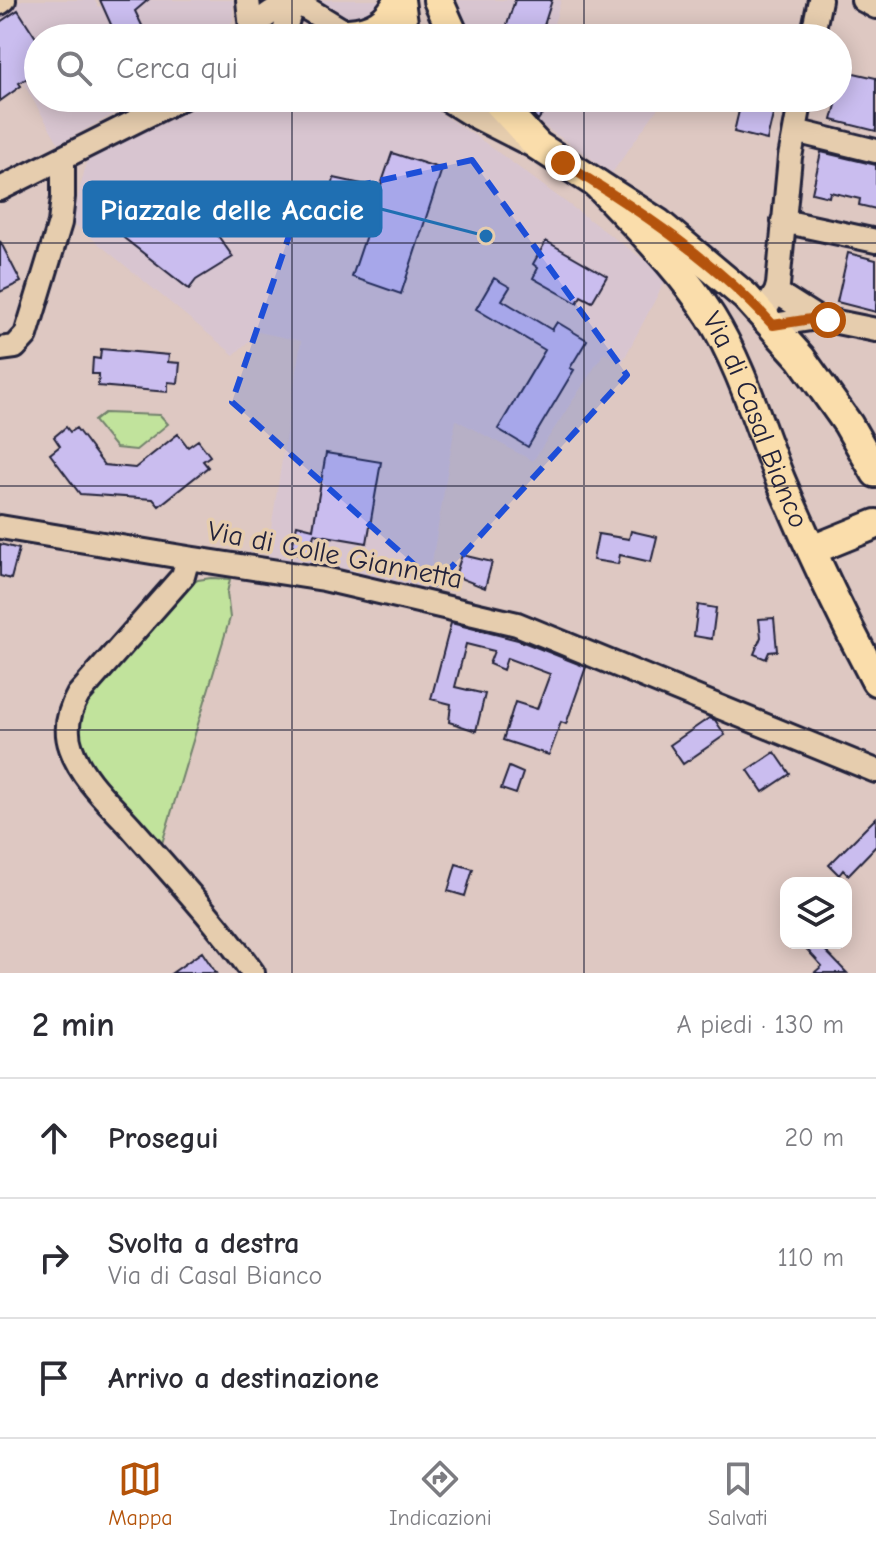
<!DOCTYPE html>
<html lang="it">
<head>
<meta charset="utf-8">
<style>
  body { margin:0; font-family:"Comic Neue",sans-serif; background:#f7f7f7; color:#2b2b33 }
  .controls { position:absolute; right:24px; bottom:24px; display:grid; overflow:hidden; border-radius:16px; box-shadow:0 4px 20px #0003 }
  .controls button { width:72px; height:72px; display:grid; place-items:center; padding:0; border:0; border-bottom:2px solid #e1e1e2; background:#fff; color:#2b2b33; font:40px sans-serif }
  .stop { position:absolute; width:24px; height:24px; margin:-18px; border:6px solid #b45309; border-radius:50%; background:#fff }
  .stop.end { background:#b45309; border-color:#fff; box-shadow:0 2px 8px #0008 }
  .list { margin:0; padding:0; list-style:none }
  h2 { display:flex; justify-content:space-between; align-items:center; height:104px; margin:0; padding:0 32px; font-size:34px }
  h2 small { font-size:26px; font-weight:400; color:#7c7c81 }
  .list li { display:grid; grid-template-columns:52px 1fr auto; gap:24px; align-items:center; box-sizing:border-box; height:120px; padding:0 32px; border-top:2px solid #e1e1e2 }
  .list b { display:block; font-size:30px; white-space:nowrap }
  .list p { margin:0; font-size:26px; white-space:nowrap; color:#7c7c81 }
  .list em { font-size:26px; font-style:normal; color:#7c7c81 }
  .icon { flex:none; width:44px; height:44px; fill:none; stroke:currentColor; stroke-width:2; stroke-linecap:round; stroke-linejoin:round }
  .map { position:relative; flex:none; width:876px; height:973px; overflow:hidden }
  .search { position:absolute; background:#fff; box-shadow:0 4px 20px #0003; left:24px; right:24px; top:24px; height:88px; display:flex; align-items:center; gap:20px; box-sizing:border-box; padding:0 28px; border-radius:44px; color:#7c7c81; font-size:30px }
  .sheet { height:464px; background:#fff }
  nav { display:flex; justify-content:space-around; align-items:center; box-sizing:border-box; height:112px; border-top:2px solid #e1e1e2; background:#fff; font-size:22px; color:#7c7c81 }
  nav a { display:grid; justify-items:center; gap:4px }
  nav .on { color:#b45309 }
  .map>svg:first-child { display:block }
</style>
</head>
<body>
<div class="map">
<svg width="876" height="973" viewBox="0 0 876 973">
  <rect width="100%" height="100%" fill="#dec8c2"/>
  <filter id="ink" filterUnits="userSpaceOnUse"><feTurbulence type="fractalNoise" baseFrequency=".0125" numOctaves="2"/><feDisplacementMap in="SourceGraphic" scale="16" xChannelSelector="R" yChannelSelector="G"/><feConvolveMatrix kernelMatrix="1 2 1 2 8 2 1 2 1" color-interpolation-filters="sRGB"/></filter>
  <g filter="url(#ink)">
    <path fill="#d8c5d0" d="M22,0H94L99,7L108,0H233V20L221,38H38V98H143L59,144L0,44V15Z
      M312,0H381L353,27Z
      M458,0H561L550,38H468Z
      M215,98H417L480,139L667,277L622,363L604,353L533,461L456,420L427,592L266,560L301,341L258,332L234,355L72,222L87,160Z
      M516,98H665L612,173L522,111Z"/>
    <path fill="#c1e39c" stroke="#72826c" stroke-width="2" d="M104,413L160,415L168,424L136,450L116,448L94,421Z
      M211,578L230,579L227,593L230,618L160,850L84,764L75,713L186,587L198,580Z"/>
    <path fill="#cabdef" stroke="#22223b" stroke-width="2" d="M100,0H148L135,11L148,38H117Z
      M515,0H552L540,38L506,28Z
      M18,10L38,41V72L19,83L21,86L0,101V22Z
      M845,71L876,78V131L832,120Z
      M531,98H554L538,120L525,106Z
      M742,98H777L767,140L734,132Z
      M821,152L876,165V209L859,205L860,199L830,192L829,197L812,193Z
      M392,153L442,169L401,294L352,277L369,226L326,217L334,178L380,188Z
      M155,199L170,220L179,206L216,233L233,257L196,280L189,289L124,238Z
      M0,241L21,282L0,292Z
      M546,241L607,276L592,302L581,296L577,303L533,278L538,268L533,264Z
      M848,253L876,260V312L837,302Z
      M494,278L510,287L502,300L552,330L557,322L587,340L570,368L574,370L528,447L498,429L545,350L476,309Z
      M101,349L169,355L168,362L180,363L178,383L168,382V392L98,386L99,374H92L93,358L100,359Z
      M66,427L70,432L76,428L104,465L135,468L178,434L188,447L198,440L210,456L203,461L208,467L159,506L153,499L80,494L50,454L60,446L54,437Z
      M326,453L381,462L367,543L314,534L309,556L291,552L297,525L313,529Z
      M631,531L657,537L651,562L620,555L618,564L593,560L598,534L629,539Z
      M0,544L19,549L11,579L0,576Z
      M462,555L492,562L485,588L455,576Z
      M698,605L716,608L712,639L694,636Z
      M774,618L777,651L769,652L766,659L754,654L761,637L759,619Z
      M451,623L518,640L586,667L566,724L561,722L549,755L503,740L515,702L537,709L550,674L507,658L503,670L489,664L494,651L466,644L455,687L485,694L476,731L449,722L451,704L431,699Z
      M709,718L715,720L725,735L683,764L670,745Z
      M775,752L790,774L763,792L748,770Z
      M509,767L523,773L516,794L501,789Z
      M876,818V846L848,875L843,870L839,875L829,865Z
      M456,864L473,869L465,896L448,891Z
      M801,943H818L847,973H814L822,966Z
      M202,952L216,973H172Z"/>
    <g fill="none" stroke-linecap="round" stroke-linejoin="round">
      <defs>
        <path id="minor" d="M248,0L251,29
          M293,0L355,38
          M863,0L876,7
          M0,3L4,0
          M245,38C256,20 275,9 294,0
          M282,38L294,0
          M812,38L820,0
          M444,98L468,113L535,147
          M795,131L876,151
          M0,189L182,98
          M783,221L876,241
          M776,292L817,318
          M763,314L776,292L778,285L790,157L801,98
          M773,325L817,318L876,330
          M0,349L15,347L26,335L60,223L63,197V159
          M0,527L188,558
          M253,973C216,921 172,874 130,826C109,803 81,778 71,748C64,729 69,711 78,695L183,576L188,558L324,579L517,624L876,771"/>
        <g id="major">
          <path d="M400,0L405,38"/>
          <path d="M438,0L455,38"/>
          <path d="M349,33C373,31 388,22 399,0"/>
          <path d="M494,98L538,146L658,223L746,297L801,358L848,424L876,473"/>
          <path id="s1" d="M597,184C637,227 680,268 711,317C742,367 758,425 780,479C809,548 841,615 876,681"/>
          <path d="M812,550L876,524"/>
        </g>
      </defs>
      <use href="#minor" stroke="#22223b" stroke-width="28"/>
      <use href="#major" stroke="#22223b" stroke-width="34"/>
      <use href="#minor" stroke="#e6cdae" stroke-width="22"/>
      <use href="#major" stroke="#faddab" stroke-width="28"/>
    </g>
  </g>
  <g fill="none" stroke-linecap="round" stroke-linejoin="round" filter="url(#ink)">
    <path stroke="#b45309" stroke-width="10" d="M563,163C639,210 713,259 773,325L817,318L828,320"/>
  </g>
  <path fill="#1d4ed8" fill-opacity="0.2" stroke="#1d4ed8" stroke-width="6" stroke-dasharray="16 10" stroke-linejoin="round" d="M472,160L627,375L436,584L232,402L302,198Z"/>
  <path fill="none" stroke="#22223b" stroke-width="2" stroke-opacity="0.55" d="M292,0V38M584,0V38M292,98V973M584,98V973M0,243H876M0,486H876M0,730H876"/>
  <g text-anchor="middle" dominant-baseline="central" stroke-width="7" stroke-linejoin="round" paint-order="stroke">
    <g font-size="28" fill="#22223b" stroke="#e6cdae">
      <text stroke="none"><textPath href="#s1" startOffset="288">Via di Casal Bianco</textPath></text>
      <text transform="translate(335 555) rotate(11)">Via di Colle Giannetta</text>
    </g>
  </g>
  <path fill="none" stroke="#1f6fb2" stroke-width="3" d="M486 236L381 209"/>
  <circle fill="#1f6fb2" stroke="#e6cdae" stroke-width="3" cx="486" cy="236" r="8"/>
  <rect fill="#1f6fb2" stroke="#1f6fb2" stroke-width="3" x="84" y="182" width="297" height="54" rx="8"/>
  <g font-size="30" text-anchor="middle" font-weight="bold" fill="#fff">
    <text x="232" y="220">Piazzale delle Acacie</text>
  </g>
</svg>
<div class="controls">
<button><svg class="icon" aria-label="layers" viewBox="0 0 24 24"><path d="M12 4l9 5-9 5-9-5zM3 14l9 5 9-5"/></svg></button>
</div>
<div class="stop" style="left:828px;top:320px"></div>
<div class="stop end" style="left:563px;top:163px"></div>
<div class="search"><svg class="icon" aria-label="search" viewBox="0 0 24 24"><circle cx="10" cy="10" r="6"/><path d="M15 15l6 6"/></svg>Cerca qui</div>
</div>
<section class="sheet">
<h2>2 min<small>A piedi · 130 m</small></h2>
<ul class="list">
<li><svg class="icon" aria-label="ahead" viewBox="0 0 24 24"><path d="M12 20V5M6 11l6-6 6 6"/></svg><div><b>Prosegui</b></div><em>20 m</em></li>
<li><svg class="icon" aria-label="right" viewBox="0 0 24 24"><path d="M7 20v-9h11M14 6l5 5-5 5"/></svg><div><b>Svolta a destra</b><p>Via di Casal Bianco</p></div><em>110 m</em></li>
<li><svg class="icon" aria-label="arrive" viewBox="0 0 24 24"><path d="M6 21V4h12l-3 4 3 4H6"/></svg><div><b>Arrivo a destinazione</b></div></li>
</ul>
</section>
<nav>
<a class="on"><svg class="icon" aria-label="map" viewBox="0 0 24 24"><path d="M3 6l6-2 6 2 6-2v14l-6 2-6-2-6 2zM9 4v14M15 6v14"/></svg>Mappa</a>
<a><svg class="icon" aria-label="directions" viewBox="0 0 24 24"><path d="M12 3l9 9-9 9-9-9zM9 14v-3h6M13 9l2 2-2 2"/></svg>Indicazioni</a>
<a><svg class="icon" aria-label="saved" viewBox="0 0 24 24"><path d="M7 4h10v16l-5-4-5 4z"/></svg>Salvati</a>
</nav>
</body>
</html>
